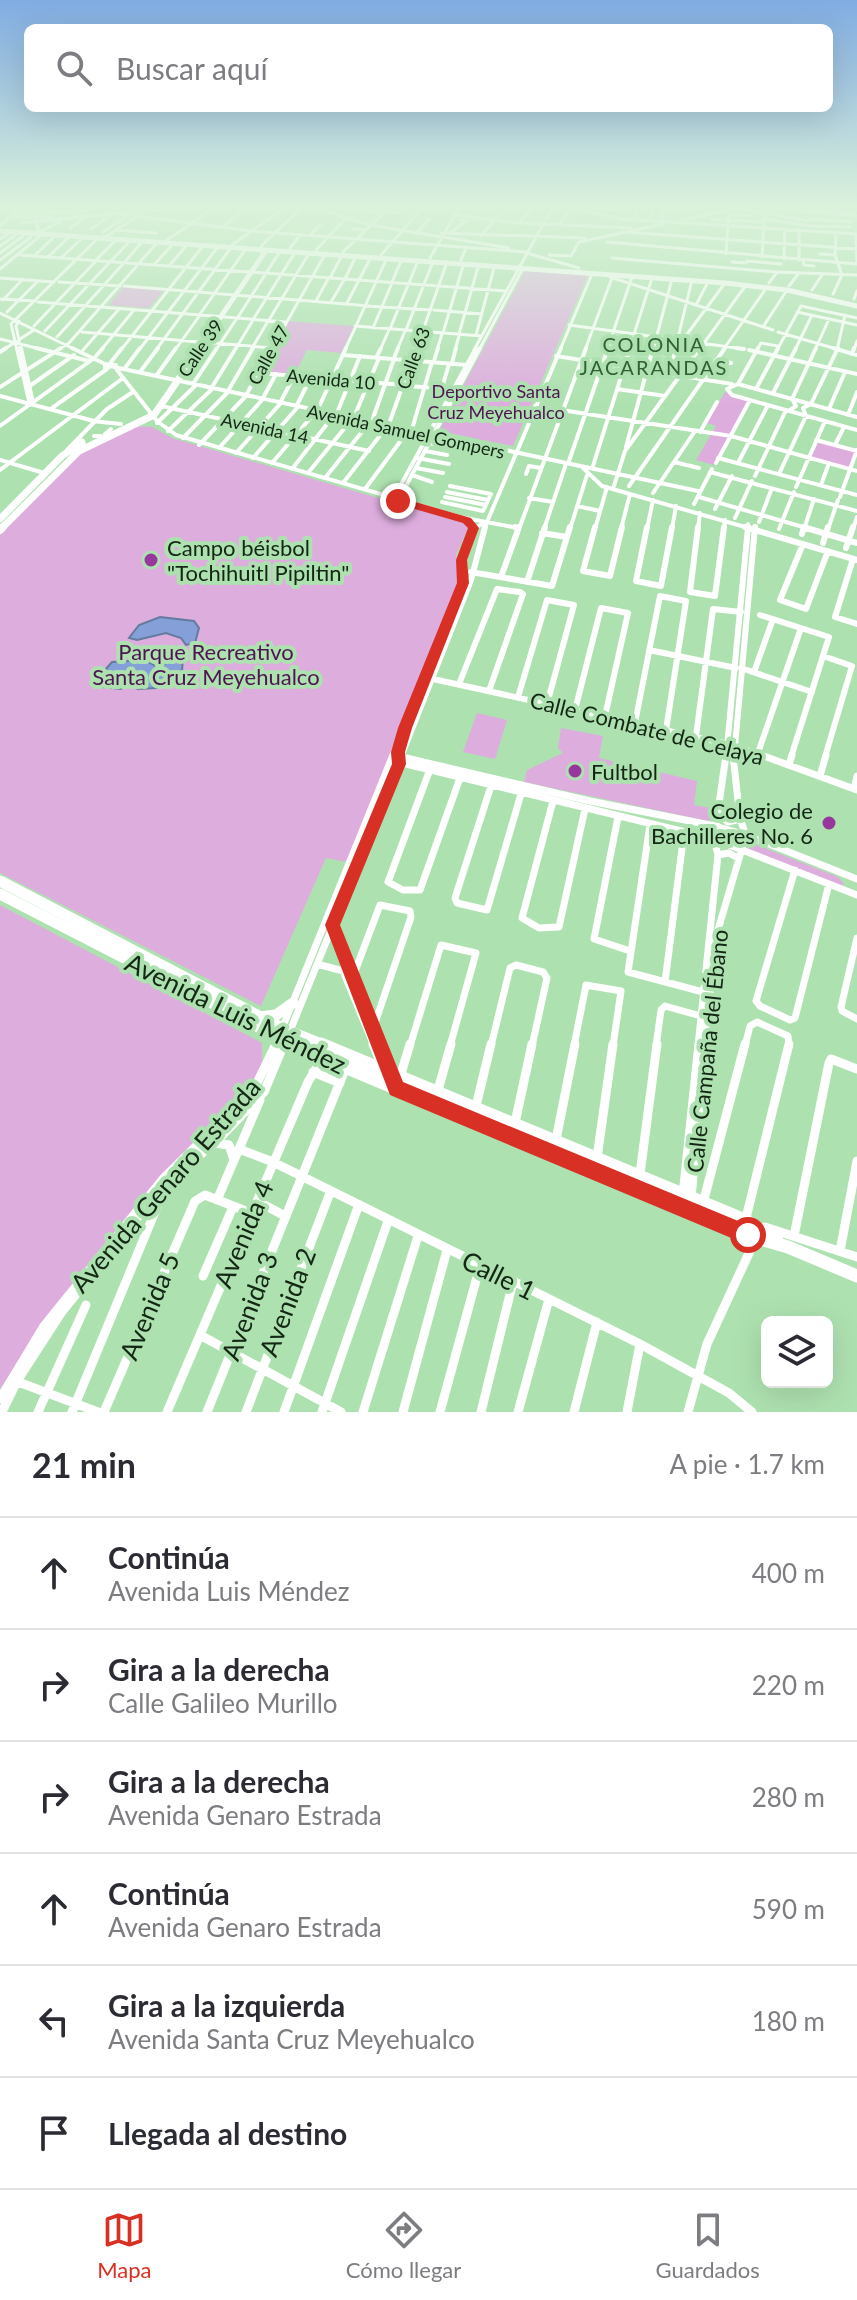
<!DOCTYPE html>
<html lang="es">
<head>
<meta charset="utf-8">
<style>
  body { margin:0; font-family:Lato,sans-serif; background:#f7f7f7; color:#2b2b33 }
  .controls { position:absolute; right:24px; bottom:24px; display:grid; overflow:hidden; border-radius:12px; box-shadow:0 8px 32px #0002 }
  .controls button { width:72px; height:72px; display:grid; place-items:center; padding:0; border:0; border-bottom:2px solid #e1e1e2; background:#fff; color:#2b2b33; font:40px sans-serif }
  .stop { position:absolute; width:24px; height:24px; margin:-18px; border:6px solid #d93025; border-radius:50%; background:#fff }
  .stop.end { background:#d93025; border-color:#fff; box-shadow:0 2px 8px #0008 }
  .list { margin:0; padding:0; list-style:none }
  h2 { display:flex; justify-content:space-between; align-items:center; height:104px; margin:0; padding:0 32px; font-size:34px }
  h2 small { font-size:26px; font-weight:400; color:#7c7c81 }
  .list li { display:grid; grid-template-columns:52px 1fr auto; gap:24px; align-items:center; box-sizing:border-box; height:112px; padding:0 32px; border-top:2px solid #e1e1e2 }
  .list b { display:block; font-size:30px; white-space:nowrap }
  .list p { margin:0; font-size:26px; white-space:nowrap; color:#7c7c81 }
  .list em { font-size:26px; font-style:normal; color:#7c7c81 }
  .icon { flex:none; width:44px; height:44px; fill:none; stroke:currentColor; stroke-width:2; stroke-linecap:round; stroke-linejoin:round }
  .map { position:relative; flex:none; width:857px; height:1412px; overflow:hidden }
  .search { position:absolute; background:#fff; box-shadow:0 8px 32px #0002; left:24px; right:24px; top:24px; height:88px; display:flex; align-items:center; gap:20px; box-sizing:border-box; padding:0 28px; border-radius:12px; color:#7c7c81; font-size:30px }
  .sheet { height:776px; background:#fff }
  nav { display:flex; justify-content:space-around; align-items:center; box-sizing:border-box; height:112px; border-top:2px solid #e1e1e2; background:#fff; font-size:22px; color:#7c7c81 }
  nav a { display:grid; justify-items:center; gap:4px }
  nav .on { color:#d93025 }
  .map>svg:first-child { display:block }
</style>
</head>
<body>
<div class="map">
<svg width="857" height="1412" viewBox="0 0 857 1412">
  <rect width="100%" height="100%" fill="#aee1b0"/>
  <path fill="#ddadde" d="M525,271L588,275L513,446L439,431Z
    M124,286L164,290L149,308L109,305Z
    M287,321L354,326L341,353L307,350L294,375L260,373Z
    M725,392L749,400L714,465L696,460L716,426L707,423Z
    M134,426L152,427L172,438L464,523L468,528L456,555L461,582L347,862L326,858L261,1006L0,873V535L77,456Z
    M819,441L855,451L849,468L811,457Z
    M477,713L507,720L495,759L463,752Z
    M561,728L603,736L599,758L697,781L694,805L715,809V816L708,821L524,782L527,770L563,753L558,748Z
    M716,829L838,877L844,884L840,886L716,838Z
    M0,905L262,1043V1065L252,1087L45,1321L0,1389Z"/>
  <path fill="#859fd8" stroke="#637b9e" stroke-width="2" d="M160,617L194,621L199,628L195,643L186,645L181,638L166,633L137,640L129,638L139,625Z
    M180,655L183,658L182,671L157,688L138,689L143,680L136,676L128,678L121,689L104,687L105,670L112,662L145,660L161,669L169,658Z"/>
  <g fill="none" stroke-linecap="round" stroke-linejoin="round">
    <path stroke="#fff" stroke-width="3" d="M32,208L39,232L60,222
      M228,208L281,210
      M317,208L370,225L509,248
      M351,208L383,213
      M397,208L407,210
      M574,208L622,219L857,234
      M596,208L617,210
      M736,208L809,221
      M772,208L857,216
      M804,208L852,213
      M385,211L401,213
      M19,212H79
      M126,212L202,208
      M74,215L91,208
      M455,215L519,223L631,228
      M730,215L753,216
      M14,217H52
      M711,219L730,221
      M765,219L811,226L850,227
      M809,219L853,222
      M635,220L637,208
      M650,220L652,208
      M682,220L737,208
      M730,220L765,222
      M661,221L664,208
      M21,223L111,214
      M519,223L533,208
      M559,225L571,208
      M0,226L17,210L13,208
      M223,227L244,209
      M70,228L84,218
      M91,229L114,213L251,231L526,252
      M353,229L365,230
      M799,229V260
      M116,230L156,233
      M103,232L127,216
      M418,232L429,219
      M626,232L857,249
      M441,233L585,238
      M450,233L466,221L460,220
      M856,234L857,263
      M310,235L320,225
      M481,236L505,208
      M0,239L8,234
      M167,240L214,208
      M607,242L857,264
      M232,245L284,208
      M0,246L17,234
      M290,248L300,235
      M316,250L346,218
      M261,251L262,245L301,208
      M343,252L389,208
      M523,252L579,268
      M0,253L23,236
      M726,254L729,209
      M820,254L835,255
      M20,255L506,291
      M381,255L422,208
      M549,255L571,256L579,242L663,224
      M34,256L54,237
      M48,257L68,238
      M762,257L765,208
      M61,258L81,239
      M430,258L459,208
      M612,258L777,272L857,275
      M784,259L785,229
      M0,260L31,237
      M96,260L115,241
      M461,260L466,248
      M803,260L804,265L814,266
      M747,261L781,264
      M110,262L129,242
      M732,262L746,263
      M124,263L141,243
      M154,265L172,245
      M169,266L186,246
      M0,269L40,236
      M610,277L773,330
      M0,278L54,282
      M330,278L341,257
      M345,279L355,258
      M59,282L120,286
      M392,282L401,261
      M409,283L417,263
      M769,283L777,272
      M124,286L370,306
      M789,286L798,274
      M812,290L822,275
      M833,294L842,275L835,255L836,232
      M0,299L35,301
      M854,299L857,291
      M3,300L23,279
      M316,301L328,279
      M38,302L286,322
      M331,302L344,280
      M347,303L370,259
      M696,305L708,282
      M366,306L431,310
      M434,310L482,314
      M7,312L38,281
      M797,312L857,325
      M0,313L76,350
      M200,314L245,250
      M238,317L279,253
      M254,318L294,254
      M269,320L308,255
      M19,321L16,326L21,350
      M569,325L744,349
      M34,326L95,262
      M355,326L482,336
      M763,327L787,290
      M373,328L392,283
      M390,329L408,285
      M406,330L432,264
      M45,331L109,263
      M82,332L199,342
      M778,332L840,350
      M443,333L463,266
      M459,334L478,267
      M476,335L494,268
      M57,337L123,264
      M0,339L44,350
      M682,341L725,283
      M203,342L272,348
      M3,350L34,330
      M17,350L11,324L98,238L107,236L150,208
      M58,350L69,343L156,244
      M83,350L119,309
      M101,350L134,310
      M121,350L202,247
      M139,350L217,248
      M156,350L230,249
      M175,350L200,315
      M216,350L237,318
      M235,350L253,320
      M251,350L268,321
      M271,350L324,256
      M345,350L386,260
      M380,350L389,330
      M397,350L405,331
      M416,350L446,265
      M437,350L442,334
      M455,350L459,336
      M474,350L552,208
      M479,350L522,270L520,265
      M560,350L592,274
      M585,350L612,278
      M607,350L632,277
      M629,350L652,278
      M653,350L672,279
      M675,350L692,280
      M699,350L746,285
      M723,350L767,287
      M757,350L761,343L778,346
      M777,350L801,306L857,318
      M795,350L812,315
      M815,350L829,319
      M837,350L845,315
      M854,350L857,341"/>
    <path stroke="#fff" stroke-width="4" d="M17,348L30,405
      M21,348L33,403
      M36,348L89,361
      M72,348L105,364
      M736,348L744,349
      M833,348L857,355
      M749,350L857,374
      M0,352L6,348
      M852,354L854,348
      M343,355L467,365
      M96,356L103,348
      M377,356L381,348
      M556,356L732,384
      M394,358L398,348
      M716,360L731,363
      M434,361L438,348
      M111,362L122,348
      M452,363L456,348
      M105,364L116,365L105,368Z
      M712,365L725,368
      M114,367L698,491
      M125,368L140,348
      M117,370L157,421L176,435L460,517L518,528
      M140,372L158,348
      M670,372L676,348
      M259,373L404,385
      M156,376L176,348
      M193,384L217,348
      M738,384L758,348
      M31,385L74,355
      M407,386L453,389
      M0,387L61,348
      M212,387L236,348
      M442,388L449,364
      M617,389L665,396
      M756,389L778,348
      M228,391L253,348
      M773,393L796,348
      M0,396L94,421
      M263,398L276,374
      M281,401L294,376
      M297,405L311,377
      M161,406L369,451
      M535,406L731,436L857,471
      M52,408L107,369
      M829,409L845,372
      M790,410L796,406L792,399L816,348
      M337,413L360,356
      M848,415L857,392
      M354,417L379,358
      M857,417L738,384L727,389L732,395L857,430
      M92,421L121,424
      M372,421L394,359
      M157,423L195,386
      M0,426L93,359
      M412,429L432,362
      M168,431L211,390
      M700,432L717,402
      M94,436H101L98,441
      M110,436L105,434L111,429
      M183,438L227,393
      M816,440L857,451
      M429,443L485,454
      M199,445L245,397L272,348
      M835,445L844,427
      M626,447L653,348
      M219,448L262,400
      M67,450L107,409L133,392
      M425,451L447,455
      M236,453L280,404
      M253,458L297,408
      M417,458L449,464
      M718,458L857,495
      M0,460L44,473
      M569,461L608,348
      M674,462L699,468
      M272,463L318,409L346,348
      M716,463L750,400
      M738,463L768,405
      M593,466L630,348
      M416,468L443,473
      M583,468L602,486L752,529
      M292,469L334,415
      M0,470L123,378
      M710,472L857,511
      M308,473L352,419
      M526,474L529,466L541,468
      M779,474L806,416L803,408L811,404L838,348
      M412,475L432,482
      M755,476L786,410
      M325,478L369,423
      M343,483L389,424L416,348
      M821,485L829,463
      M614,486L625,451L700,348
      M629,486L725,348
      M796,487L825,421
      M365,489L408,431
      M447,492L488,500
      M653,493L695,431
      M445,497L486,505
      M699,497L810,529
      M840,497L857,450
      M529,498L553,502
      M393,499L476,348
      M398,501L480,348
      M442,502L483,511L491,494L450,486
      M694,504L712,469
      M577,506L600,511
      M715,509L732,476
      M735,518L752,481
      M759,522L772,488
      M472,529L487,522
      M484,529L561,348
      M519,529L586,348
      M544,529L566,464
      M570,529L587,475
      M595,529L607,487
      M621,529L630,494
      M647,529L653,500
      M672,529L676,506
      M698,529L700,513
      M724,529L725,520
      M748,529V524
      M755,529V526
      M779,529L794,492
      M804,529L814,499
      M828,529L838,500
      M853,529L857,517"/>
    <path stroke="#fff" stroke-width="6" d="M515,527L518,528
      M595,527L583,571L610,576L622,527
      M647,527L636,581L661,586L672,527
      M698,527L690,592L715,596L724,527
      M745,527L857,560
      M803,527L857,543
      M542,533L567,537
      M802,534L804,527
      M823,543L828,527
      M803,544L780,600L806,609L828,551
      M846,548L853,527
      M853,559L835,617L857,624
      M471,572L552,586L570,527
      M501,577L519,527
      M527,582L545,527
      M760,615L829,637L791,757
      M649,650L736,668
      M823,656L852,666L825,757
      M741,668L812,692
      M754,672L773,619
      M433,679L733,745L766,757
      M459,684L497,589L520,592L523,594L489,691
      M518,697L547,600L574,605L547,704
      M575,710L601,608L628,613L605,716
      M635,723L660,596L686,601L666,730
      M696,736L713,609L741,612
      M758,753L801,628
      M392,757L463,583L461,560L474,527
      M401,757L471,580L485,527
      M726,757L748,527
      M734,757L755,527"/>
    <path stroke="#fff" stroke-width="7" d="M761,755L857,790
      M399,759L402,757L590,801L715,826L746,835L857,879
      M398,762L714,839L857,895
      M789,765L792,755
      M429,772L388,882L403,890H420L460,778
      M820,776L826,755
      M491,786L455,898L457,903L487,910L521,794
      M854,789L857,776
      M553,801L522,918L539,928L559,927L585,809
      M720,815L728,822L740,819
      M618,817L594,939L630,951
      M650,825L628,972L703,992
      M718,855L729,853L738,858
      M795,870L756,1001L760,1006L790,1020L795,1018L829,884
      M333,925L381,1046
      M857,938L841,1007L842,1011L857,1019
      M317,964L354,974L380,905L410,911L411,917L374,1026
      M343,971L374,1046
      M665,982L684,833
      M290,1031L402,755
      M275,1046L393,755
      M283,1046L285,1041
      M410,1046L441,945L476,953L450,1046
      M491,1046L510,968L516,965L543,972L547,978L532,1046
      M574,1046L586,985L621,991L613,1046
      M656,1046L661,1010L665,1006L701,1016
      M698,1046L718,855L714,839L726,755
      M705,1046L715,940L746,835L740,819L733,755
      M745,1046L750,1026L757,1022L788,1036L789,1046"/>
    <path stroke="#fff" stroke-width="9" d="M373,1044L383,1068
      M381,1044L391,1070
      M313,1072L340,1083
      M400,1077L410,1044
      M438,1090L451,1044
      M476,1106L491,1044
      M515,1123L532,1044
      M556,1140L575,1044
      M215,1143L229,1145L233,1157
      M239,1149L273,1162L640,1344L729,1393L752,1412
      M597,1158L613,1044
      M640,1174L657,1044
      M683,1195L699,1044
      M691,1198L705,1044
      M217,1200L260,1100
      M257,1201L285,1216
      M703,1203L745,1044
      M746,1218L789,1044
      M765,1227L857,1257
      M794,1236L829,1063L831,1059L857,1069
      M840,1251L857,1161
      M203,1276L233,1207
      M200,1335L341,1412
      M13,1380L98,1412
      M0,1399L44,1326L163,1179L254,1089L276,1044
      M2,1412L17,1381L61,1313L168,1180L215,1143L264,1092L284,1044
      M38,1412L86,1305
      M72,1412L164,1190
      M104,1412L195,1201L205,1195L251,1213
      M167,1412L308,1082L323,1057
      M207,1412L346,1067
      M246,1412L330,1193
      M284,1412L358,1207
      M322,1412L388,1221
      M363,1412L418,1236
      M403,1412L447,1250
      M440,1412L480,1266
      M481,1412L513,1282
      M518,1412L549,1299
      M574,1412L597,1322
      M627,1412L640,1344
      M688,1412L707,1344L756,1238"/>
    <path stroke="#fff" stroke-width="5" d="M0,231L725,283L787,290L857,306
      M198,350L265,252"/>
    <path stroke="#fff" stroke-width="7" d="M0,519L62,456L82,442
      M1,529L79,451L154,415L200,348"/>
    <path stroke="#fff" stroke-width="8" d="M0,530L3,527"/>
    <path stroke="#fff" stroke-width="11" d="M0,881L282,1028L326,1046
      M0,894L295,1046
      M260,1017L276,1015L293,1003"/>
    <path stroke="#fff" stroke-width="13" d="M290,1044L743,1234L788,1247L857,1276
      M321,1044L745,1220L777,1240"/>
  </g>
  <linearGradient id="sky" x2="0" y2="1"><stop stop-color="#80ace2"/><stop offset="0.51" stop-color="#dbf2db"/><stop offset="1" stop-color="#dbf2db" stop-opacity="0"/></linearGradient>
  <rect width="857" height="405" fill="url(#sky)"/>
  <path fill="#d93025" d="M398,497L471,518L479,528L467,560L469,583L412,728L405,752L406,764L340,925L403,1082L755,1228L758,1235L755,1242L748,1245L390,1095L325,925L392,764L391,752L398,728L457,583L456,560L468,528L463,523L394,503L393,501Z"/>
  <g fill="#97369d" stroke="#aee1b0" stroke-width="3">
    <circle cx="151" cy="560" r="8"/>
    <circle cx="575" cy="771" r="8"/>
    <circle cx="829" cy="823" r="8"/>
  </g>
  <g text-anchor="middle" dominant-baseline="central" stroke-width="8" stroke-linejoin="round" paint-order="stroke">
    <g font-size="18" fill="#142715" stroke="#aee1b0">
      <text transform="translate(200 348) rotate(-56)">Calle 39</text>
      <text transform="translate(268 355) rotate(-61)">Calle 47</text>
      <text transform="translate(413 358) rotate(-70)">Calle 63</text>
      <text transform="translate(331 379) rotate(5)">Avenida 10</text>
      <text transform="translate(265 428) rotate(12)">Avenida 14</text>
      <text transform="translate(406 431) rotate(12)">Avenida Samuel Gompers</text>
    </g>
    <g font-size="18" fill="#4e1451" stroke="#aee1b0">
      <text x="496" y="391">Deportivo Santa<tspan x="496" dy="21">Cruz Meyehualco</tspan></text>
    </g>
    <g font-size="20" letter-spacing="2" fill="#326036" stroke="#aee1b0">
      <text x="654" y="344">COLONIA<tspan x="654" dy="23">JACARANDAS</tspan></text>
    </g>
    <g font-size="22" fill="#142715" stroke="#aee1b0" text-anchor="start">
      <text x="167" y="547">Campo béisbol<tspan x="167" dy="25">"Tochihuitl Pipiltin"</tspan></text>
      <text x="591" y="771">Fultbol</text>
      <text x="813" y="810" text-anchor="end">Colegio de<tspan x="813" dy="25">Bachilleres No. 6</tspan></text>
    </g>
    <g font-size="22" fill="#4e1451" stroke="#aee1b0">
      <text x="206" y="651">Parque Recreativo<tspan x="206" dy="25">Santa Cruz Meyehualco</tspan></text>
    </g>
    <g font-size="22" fill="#142715" stroke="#aee1b0">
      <text transform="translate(647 728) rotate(14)">Calle Combate de Celaya</text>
      <text transform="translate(707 1051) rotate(-84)">Calle Campaña del Ébano</text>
    </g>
    <g font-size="26" fill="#142715" stroke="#aee1b0">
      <text transform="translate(236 1013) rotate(26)">Avenida Luis Méndez</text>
      <text transform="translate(165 1185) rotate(-49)">Avenida Genaro Estrada</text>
      <text transform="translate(243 1234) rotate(-67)">Avenida 4</text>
      <text transform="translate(499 1275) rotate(26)">Calle 1</text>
      <text transform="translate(287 1302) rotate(-69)">Avenida 2</text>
      <text transform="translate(149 1306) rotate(-67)">Avenida 5</text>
      <text transform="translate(249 1306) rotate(-69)">Avenida 3</text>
    </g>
  </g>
</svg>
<div class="controls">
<button><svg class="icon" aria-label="layers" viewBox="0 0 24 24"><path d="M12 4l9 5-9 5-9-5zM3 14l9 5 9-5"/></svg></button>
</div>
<div class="stop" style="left:748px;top:1235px"></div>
<div class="stop end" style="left:398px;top:501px"></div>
<div class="search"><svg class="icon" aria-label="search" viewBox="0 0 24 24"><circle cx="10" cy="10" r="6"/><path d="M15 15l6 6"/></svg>Buscar aquí</div>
</div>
<section class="sheet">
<h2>21 min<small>A pie · 1.7 km</small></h2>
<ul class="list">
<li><svg class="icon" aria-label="ahead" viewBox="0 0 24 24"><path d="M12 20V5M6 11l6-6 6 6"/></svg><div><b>Continúa</b><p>Avenida Luis Méndez</p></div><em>400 m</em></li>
<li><svg class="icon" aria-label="right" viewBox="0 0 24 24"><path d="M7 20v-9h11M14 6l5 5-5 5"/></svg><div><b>Gira a la derecha</b><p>Calle Galileo Murillo</p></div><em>220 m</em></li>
<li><svg class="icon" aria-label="right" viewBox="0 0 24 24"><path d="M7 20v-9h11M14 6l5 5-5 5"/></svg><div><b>Gira a la derecha</b><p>Avenida Genaro Estrada</p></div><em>280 m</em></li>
<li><svg class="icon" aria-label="ahead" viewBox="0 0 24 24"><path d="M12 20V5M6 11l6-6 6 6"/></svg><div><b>Continúa</b><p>Avenida Genaro Estrada</p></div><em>590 m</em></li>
<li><svg class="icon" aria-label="left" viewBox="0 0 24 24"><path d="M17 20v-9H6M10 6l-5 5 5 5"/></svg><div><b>Gira a la izquierda</b><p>Avenida Santa Cruz Meyehualco</p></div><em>180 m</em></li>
<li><svg class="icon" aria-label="arrive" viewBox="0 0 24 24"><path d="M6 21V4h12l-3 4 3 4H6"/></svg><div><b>Llegada al destino</b></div></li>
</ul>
</section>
<nav>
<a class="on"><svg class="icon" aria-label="map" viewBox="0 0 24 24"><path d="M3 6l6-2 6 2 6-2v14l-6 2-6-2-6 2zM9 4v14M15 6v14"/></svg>Mapa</a>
<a><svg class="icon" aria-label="directions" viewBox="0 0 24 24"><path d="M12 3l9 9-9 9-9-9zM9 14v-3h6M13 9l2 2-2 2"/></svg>Cómo llegar</a>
<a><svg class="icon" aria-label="saved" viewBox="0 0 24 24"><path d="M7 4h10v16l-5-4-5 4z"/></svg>Guardados</a>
</nav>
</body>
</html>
